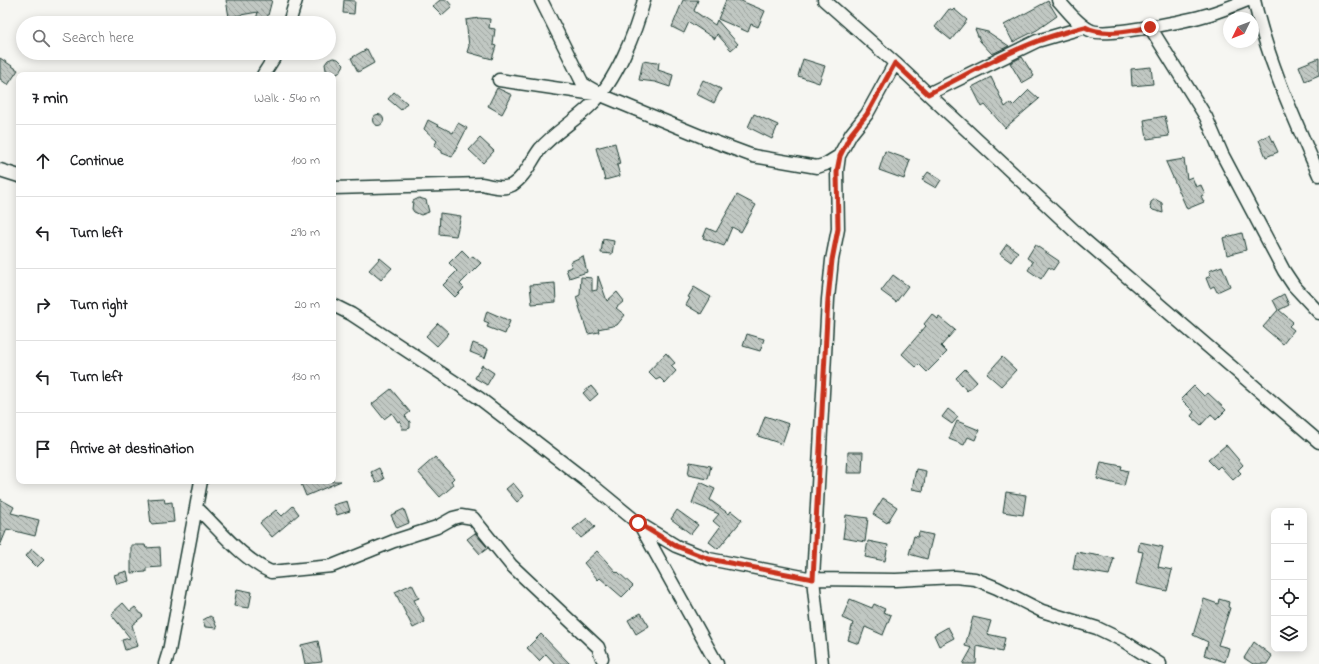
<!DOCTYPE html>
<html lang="en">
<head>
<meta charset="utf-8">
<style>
  body { margin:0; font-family:"Indie Flower",sans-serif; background:#f2f2f2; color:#202124 }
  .controls { position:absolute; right:12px; bottom:12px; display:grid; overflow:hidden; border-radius:8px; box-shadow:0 2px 10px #0003 }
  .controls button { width:36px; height:36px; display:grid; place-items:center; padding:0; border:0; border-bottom:1px solid #e0e0e0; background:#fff; color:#202124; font:20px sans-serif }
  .compass { position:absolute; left:1223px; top:12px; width:36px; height:36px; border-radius:50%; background:#fff; box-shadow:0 2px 10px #0003; rotate:227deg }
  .stop { position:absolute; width:12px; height:12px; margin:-9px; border:3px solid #c8321e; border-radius:50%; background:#fff }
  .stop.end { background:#c8321e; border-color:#fff; box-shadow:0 1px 4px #0008 }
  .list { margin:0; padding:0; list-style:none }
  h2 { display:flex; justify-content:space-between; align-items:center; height:52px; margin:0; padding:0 16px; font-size:17px }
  h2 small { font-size:13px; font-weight:400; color:#757577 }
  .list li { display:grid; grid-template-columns:26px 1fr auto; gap:12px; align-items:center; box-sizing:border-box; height:72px; padding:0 16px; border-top:1px solid #e0e0e0 }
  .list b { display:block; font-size:15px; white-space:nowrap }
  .list em { font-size:13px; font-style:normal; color:#757577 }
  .icon { flex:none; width:22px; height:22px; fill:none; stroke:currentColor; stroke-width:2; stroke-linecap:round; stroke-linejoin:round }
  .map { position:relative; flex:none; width:1319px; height:664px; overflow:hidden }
  .search { position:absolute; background:#fff; box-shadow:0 2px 10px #0003; left:16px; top:16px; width:320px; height:44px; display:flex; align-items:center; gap:10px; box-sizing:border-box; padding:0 14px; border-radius:22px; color:#757577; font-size:15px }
  .panel { position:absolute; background:#fff; box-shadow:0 2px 10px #0003; left:16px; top:72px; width:320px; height:412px; border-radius:8px }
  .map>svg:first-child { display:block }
</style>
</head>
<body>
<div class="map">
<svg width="1319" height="664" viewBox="0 0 1319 664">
  <defs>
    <pattern id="building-back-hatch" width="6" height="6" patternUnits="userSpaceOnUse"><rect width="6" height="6" fill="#c1c8c3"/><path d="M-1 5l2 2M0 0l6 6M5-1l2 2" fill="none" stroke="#9ca49f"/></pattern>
  </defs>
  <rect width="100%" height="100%" fill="#f6f6f2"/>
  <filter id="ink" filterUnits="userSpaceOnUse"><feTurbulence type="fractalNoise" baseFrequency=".025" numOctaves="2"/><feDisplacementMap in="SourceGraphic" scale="8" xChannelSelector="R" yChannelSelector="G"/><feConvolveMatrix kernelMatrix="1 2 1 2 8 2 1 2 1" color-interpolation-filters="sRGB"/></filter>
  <g filter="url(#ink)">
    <path fill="url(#building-back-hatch)" stroke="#1f3d34" d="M226,0H272L266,23H255L258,12L229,17Z
      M344,0L355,1L354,14L343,13Z
      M440,0H447L452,6L442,15L433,6Z
      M683,0H698L694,11L715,25L717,20L738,44L731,50L717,34L715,39L689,22L684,33L672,27Z
      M726,0H739L765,11L758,27L751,24L748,32L718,19Z
      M1048,1L1057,16L1037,30L1013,42L1004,25Z
      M949,9L952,11L954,9L967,20L951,40L935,27Z
      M479,18L490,19L489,28L495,29L493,45L496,46L492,59L467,52L469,46L466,20Z
      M975,29L988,32L1009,46L992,54L980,41Z
      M367,49L374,63L358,72L351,58Z
      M1022,57L1034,76L1022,83L1010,63Z
      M0,58L18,70L8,85L0,79Z
      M333,58L338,59L344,65L339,73L334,75L329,74L326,70L325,64L328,60Z
      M1319,58V75L1305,81L1299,66Z
      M803,59L825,66L819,83L798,76Z
      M643,61L656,63L659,62L658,70L673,75L670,87L655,82L639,80Z
      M1151,67L1153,84L1132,86L1131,69Z
      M991,77L1005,107L1010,103L1013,106L1029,90L1039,99L1005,128L985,105L982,107L972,87Z
      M703,80L721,89L714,103L696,94Z
      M497,88L512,95L502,114L488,106Z
      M394,92L407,103L401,110L388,99Z
      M754,114L778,125L772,139L748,127Z
      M372.5 120a5.5 5.5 0 1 1 11 0a5.5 5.5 0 1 1-11 0Z
      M1165,116L1169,136L1147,139L1144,120Z
      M428,120L453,133L458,123L467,128L452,157L442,153V151L434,146L437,141L424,129Z
      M1270,135L1278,152L1266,157L1259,140Z
      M480,138L494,151L483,163L469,150Z
      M615,143L620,164L617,165L620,176L605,180L596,148Z
      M885,151L910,160L904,179L879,170Z
      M1184,159L1187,179L1192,177L1196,187L1201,185L1205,194L1201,196L1204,202L1187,209L1166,162Z
      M928,172L941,180L936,188L922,180Z
      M737,195L756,205L741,232L732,227L724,246L703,238L707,228L716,232Z
      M419,198L426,200L429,212L421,215L414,212L412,209L413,201Z
      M1155,199L1162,203L1163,213L1153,210L1150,207L1151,202Z
      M440,213L461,216L456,236L439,234Z
      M1242,233L1246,250L1227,255L1223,238Z
      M603,239L614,241L612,254L601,253Z
      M1007,244L1018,252L1011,262L1000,254Z
      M1035,245L1059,261L1053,270L1049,267L1041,279L1028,270L1033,262L1027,258Z
      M462,250L470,258L473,256L481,263L460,284L464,288L455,297L443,285L457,271L449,263Z
      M583,256L587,272L569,278L566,269L572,267L570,262Z
      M380,258L392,268L381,280L369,270Z
      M1222,266L1230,286L1217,292L1214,286L1210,288L1206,278L1211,276L1209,271Z
      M893,275L908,286L896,302L881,291Z
      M598,276L607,301L617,292L624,301L616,308L625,315L617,325L598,329L599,332L588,334L576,297L580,295L581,277L592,278V291L597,290Z
      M555,283L556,302L532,304L530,285Z
      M694,287L711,297L701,314L686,305L690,298L688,297Z
      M1284,294L1289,305L1279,310L1293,322L1289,326L1294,330L1283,344L1263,327L1278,310L1273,300Z
      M487,311L510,321L505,334L487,327L489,323L484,321Z
      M932,314L938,319L939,317L955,330L941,346L947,352L927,372L919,364L916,367L902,354L926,326L924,324Z
      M438,323L449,333L437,346L426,336Z
      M747,334L764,339L760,351L743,346Z
      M473,343L488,349L485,358L470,352Z
      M666,353L675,363L671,366L676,371L665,383L660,378L656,380L648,372Z
      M1002,357L1016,370L1001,386L987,374Z
      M482,365L494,373L487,385L475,378Z
      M965,369L977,382L967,391L956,378Z
      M591,386L598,394L590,401L583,393Z
      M1194,386L1204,396L1208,393L1226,410L1216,420L1211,414L1201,425L1191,416L1194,412L1181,399Z
      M391,389L410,412L405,416L410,422V428L407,429H402L400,421L398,422L392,413L384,419L372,404Z
      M948,409L958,417L952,424L942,417Z
      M765,416L789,424L782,444L758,436Z
      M957,421L979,430L975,440L968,437L964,445L949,439Z
      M1226,445L1243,465L1238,470L1241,473L1233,480L1220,466L1217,469L1208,460Z
      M848,452H863L862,473H847Z
      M435,457L454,478L451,481L454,485L440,497L418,472Z
      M690,462L711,466L708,479L688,475Z
      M1101,462L1122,466L1121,469L1128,471L1124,486L1097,479Z
      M379,468L384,479L376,483L371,472Z
      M916,469L926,471L923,491L912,489Z
      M300,481H341L306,496Z
      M700,482L715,489L710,500L729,514L731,511L742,520L718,549L709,542L720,527L713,521L719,514L692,503Z
      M513,483L524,496L517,502L506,489Z
      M1006,492L1026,495L1023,515L1003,512Z
      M164,498L165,503L172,502L174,522L151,524L148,499Z
      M883,498L897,507L887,523L873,514Z
      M0,499L14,507L11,513L39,520L35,536L7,529L0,546Z
      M347,501L350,511L337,515L333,505Z
      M293,506L299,514L272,537L260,523L276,510L282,516Z
      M404,509L409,523L397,528L391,515Z
      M677,510L698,525L691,534L671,519Z
      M846,515L868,518L865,542L843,538Z
      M587,518L595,527L581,538L573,529Z
      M919,532L933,535L927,559L909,554L914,536L918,537Z
      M475,533L488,548L480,554L467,539Z
      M868,541L888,545L885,561L865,557Z
      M1140,542L1163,547L1158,567L1172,570L1167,591L1136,584L1143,552L1138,551Z
      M131,545H145L146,548L160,547L161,567L146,568V572L131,573Z
      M32,549L44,560L37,567L26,556Z
      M597,551L617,573L618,572L633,586L622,597L600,578L598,580L584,563Z
      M1076,552L1114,558L1109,575L1073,569Z
      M127,571L129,581L117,584L114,575Z
      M412,584L419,598L414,600L425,622L413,628L395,592Z
      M237,589L252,592L249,608L234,606Z
      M850,599L872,608L874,604L885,609L883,612L891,615L883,635L865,627L859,644L848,640L853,623L842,618Z
      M1204,599L1218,604L1219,599L1229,602L1228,607L1230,608L1218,645L1229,648L1225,662L1204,655L1208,642L1193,635Z
      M123,603L130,611L135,607L143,616L132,625L138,646L125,650L122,640L130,638L111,614Z
      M641,613L649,626L636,634L628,620Z
      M210,616L213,618L217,628L205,627L203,620Z
      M973,617L991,621L987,634L1005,638L1002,652L977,646L976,664H963L972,648L965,646Z
      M948,627L954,638L939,646L934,635Z
      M541,634L570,664H555L546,654L539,661L527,648Z
      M318,641L322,662L305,664L301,645Z
      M1254,642L1272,656L1267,664H1253L1244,658Z"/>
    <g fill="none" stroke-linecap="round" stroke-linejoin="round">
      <defs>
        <path id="street" d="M541,0L583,84L597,92
          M824,0L895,63L1082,238L1319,442
          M1058,0C1067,10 1079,26 1092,31C1109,37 1190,20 1210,14C1223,10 1235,5 1248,0
          M1254,0C1268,61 1294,118 1319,175
          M289,23L296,0
          M1150,27L1206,117L1222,154L1284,271L1294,286L1319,313
          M263,75L277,53
          M499,80L601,95L710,140L753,156L817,167L826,164L839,156
          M928,94L1037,41L1085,27
          M0,170L19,176
          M333,188L482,184C491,186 503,190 512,185C525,177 531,161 540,149C555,132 575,121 591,105C615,83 636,32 644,0
          M333,305L351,314L479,398L593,486L638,523L676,546L709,559L813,579L896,580L955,577L975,579L997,588L1042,611L1097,628L1122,640L1160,664
          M196,507C219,529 242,559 271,572L332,566L394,541L437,527L453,518L461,516L473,518L511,565L598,647L602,658
          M639,523L717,664
          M165,664L169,651L201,481
          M822,664L813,579L828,299L832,260L838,229L837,171L839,156L851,134L867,114L895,63"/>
      </defs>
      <use href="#street" stroke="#1f3d34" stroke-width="15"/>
      <use href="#street" stroke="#f6f6f2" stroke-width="12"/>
    </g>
  </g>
  <g fill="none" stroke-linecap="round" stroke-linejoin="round" filter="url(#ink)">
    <path stroke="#c8321e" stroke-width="5" d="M638,523L676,546L709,559L813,579L828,299L832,260L838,229L837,171L840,156L851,134L867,114L895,63L928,94C964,76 1000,55 1038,41C1053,35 1069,31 1085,27C1103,37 1130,31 1150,27"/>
  </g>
</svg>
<div class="controls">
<button>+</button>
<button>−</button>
<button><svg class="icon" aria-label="locate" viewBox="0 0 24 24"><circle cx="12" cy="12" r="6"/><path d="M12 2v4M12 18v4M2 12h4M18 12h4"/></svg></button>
<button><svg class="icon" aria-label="layers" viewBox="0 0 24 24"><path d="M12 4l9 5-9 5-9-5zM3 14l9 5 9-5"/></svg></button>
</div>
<svg class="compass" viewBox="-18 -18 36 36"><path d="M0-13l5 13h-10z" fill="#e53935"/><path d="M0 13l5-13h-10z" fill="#757577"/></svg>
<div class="stop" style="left:638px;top:523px"></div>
<div class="stop end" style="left:1150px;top:27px"></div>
<div class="search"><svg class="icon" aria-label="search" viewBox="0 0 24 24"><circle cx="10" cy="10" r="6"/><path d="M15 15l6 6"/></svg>Search here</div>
<section class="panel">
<h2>7 min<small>Walk · 540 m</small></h2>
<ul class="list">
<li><svg class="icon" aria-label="ahead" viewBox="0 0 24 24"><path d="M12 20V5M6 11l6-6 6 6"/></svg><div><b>Continue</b></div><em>100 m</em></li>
<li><svg class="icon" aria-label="left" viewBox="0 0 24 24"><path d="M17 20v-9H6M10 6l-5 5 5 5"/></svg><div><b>Turn left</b></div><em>290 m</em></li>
<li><svg class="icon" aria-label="right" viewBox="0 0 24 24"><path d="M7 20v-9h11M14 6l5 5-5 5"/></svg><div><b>Turn right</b></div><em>20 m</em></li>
<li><svg class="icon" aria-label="left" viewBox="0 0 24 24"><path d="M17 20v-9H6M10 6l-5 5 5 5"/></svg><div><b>Turn left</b></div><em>130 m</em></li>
<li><svg class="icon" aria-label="arrive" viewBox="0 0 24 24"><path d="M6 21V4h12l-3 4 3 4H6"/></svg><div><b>Arrive at destination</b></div></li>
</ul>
</section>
</div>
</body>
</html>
